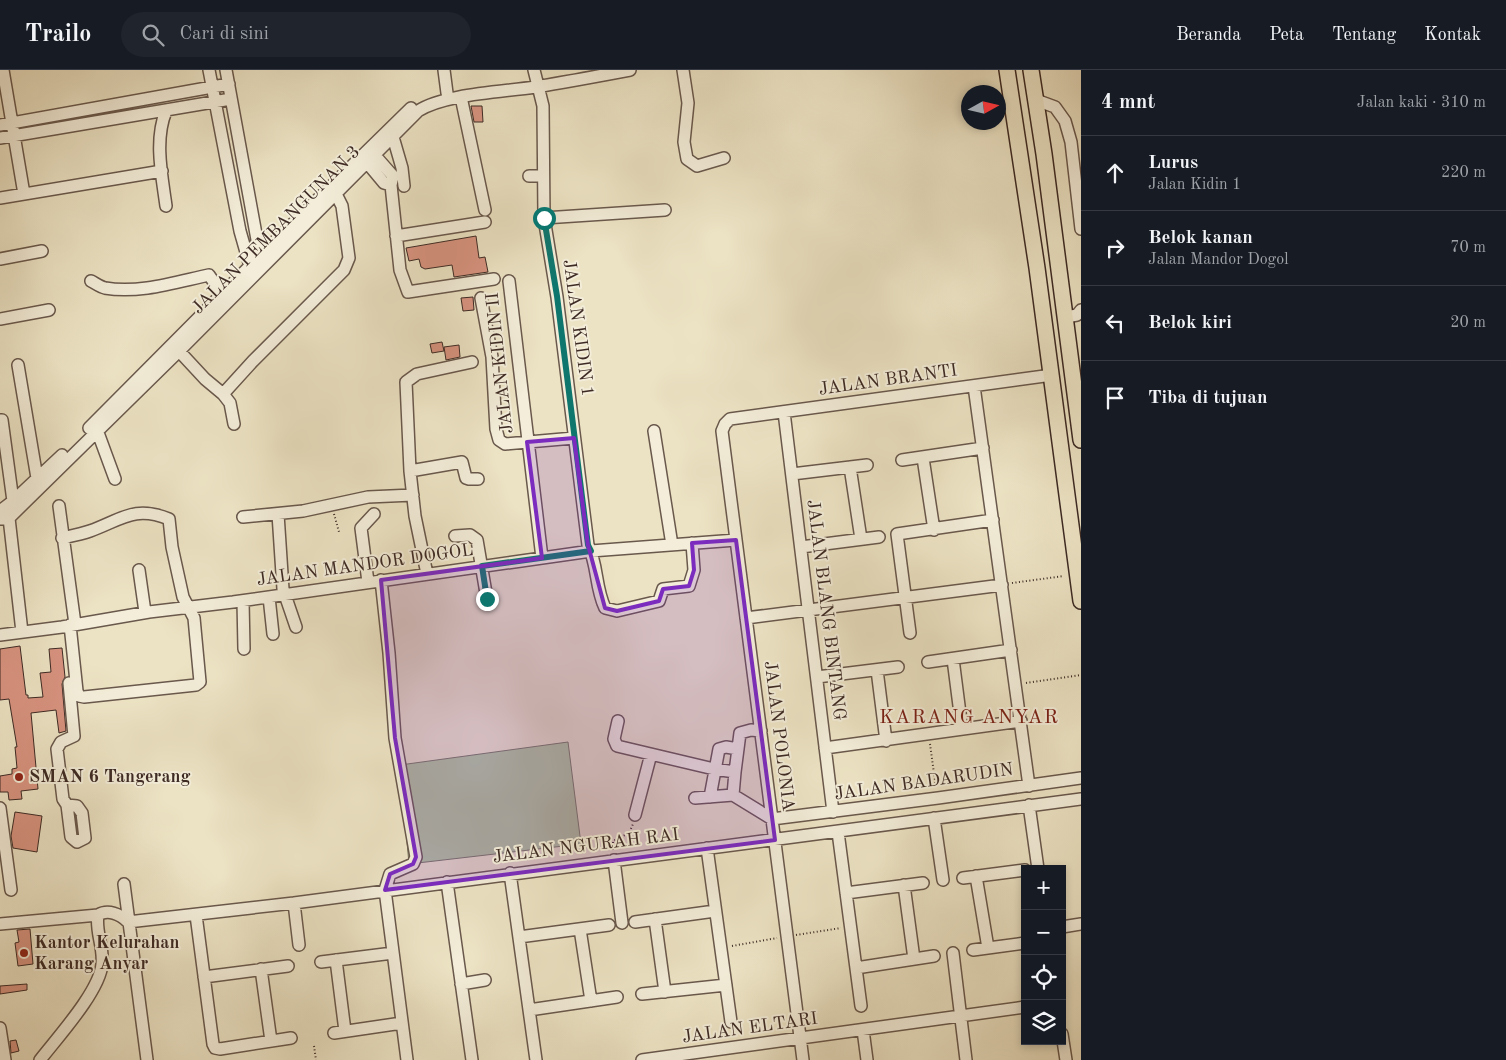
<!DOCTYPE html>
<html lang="id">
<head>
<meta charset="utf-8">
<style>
  body { margin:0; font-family:"Old Standard TT",serif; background:#20242c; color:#f1f3f6 }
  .controls { position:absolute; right:15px; bottom:15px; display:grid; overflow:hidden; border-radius:0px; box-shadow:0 2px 8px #0003 }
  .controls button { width:45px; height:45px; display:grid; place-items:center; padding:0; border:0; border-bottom:1px solid #363941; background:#171b24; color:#f1f3f6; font:25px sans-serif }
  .compass { position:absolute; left:961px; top:15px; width:45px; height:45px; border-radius:50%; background:#171b24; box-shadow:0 2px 8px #0003; rotate:82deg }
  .stop { position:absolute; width:15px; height:15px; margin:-11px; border:4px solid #0f766e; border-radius:50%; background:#fff }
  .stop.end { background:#0f766e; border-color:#fff; box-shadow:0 1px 5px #0008 }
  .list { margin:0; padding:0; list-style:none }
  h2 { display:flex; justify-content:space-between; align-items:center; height:65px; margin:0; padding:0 20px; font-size:21px }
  h2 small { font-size:16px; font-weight:400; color:#9ea1a6 }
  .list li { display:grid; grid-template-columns:32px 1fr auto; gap:15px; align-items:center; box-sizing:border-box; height:75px; padding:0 20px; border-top:1px solid #363941 }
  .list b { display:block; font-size:19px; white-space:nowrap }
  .list p { margin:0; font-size:16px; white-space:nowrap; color:#9ea1a6 }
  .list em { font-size:16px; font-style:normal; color:#9ea1a6 }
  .icon { flex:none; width:28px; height:28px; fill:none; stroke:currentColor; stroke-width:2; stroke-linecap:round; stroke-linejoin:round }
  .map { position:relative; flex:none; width:1081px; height:990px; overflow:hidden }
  header { display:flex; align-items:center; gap:30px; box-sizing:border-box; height:70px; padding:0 25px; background:#171b24; border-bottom:1px solid #363941 }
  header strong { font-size:24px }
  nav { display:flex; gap:28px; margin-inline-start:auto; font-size:18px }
  .search { width:350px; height:45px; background:#20242c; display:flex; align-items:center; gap:12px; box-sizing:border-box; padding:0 18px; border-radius:28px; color:#9ea1a6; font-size:19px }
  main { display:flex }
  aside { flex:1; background:#171b24 }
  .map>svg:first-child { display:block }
</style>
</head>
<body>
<header>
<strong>Trailo</strong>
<div class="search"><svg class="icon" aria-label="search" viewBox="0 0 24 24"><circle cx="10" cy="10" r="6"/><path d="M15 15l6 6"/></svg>Cari di sini</div>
<nav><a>Beranda</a><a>Peta</a><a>Tentang</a><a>Kontak</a></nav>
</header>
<main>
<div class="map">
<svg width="1081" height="990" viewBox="0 0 1081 990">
  <rect width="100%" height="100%" fill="#ece3c4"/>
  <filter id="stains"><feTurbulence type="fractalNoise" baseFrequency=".004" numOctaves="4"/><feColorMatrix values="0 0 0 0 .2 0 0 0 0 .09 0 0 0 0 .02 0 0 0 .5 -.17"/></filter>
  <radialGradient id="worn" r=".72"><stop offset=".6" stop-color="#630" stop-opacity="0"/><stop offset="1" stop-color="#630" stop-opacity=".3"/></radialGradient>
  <path fill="#b2c599" stroke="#78785e" d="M568,672L581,774L409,794L400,695Z"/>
  <path fill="#d89380" stroke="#3d2a24" d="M471,36H482L483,52H474Z
    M476,166L479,188L485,187L488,202L454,207L452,195L425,199L421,197L419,189L409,191L406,178Z
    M473,227L474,240L463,241L461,228Z
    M442,272L444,281L432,283L430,274Z
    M459,275L460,287L446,290L444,277Z
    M20,576L26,625H28V628L43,627L40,603L51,602L49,579L62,578L65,607L62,614L66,661L59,663L56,640L31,643L38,719L21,721L22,729L9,730L8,722H0V706L12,704V699L17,698L15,677H17L9,629L0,630V579Z
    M15,742L42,746L37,782L13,778L11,766Z
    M30,859L33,894L18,896L15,873L19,872L17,860Z
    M27,914V920L0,924V916Z
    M16,970L19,981L11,983L10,971Z"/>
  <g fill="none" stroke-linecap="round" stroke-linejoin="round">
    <defs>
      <path id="minor" d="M3,0L24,124
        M209,0L240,161L250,196L253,200
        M226,0L260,186L262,189
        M444,0L447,23
        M534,0L543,36L544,148L557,227L588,475C598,495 595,517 605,538L617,541L659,531L663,519L689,516L694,500L692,473
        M683,0L688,33L684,72L687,89L697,96L724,88
        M461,27L485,140
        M1036,30L1055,37L1065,51L1071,72L1081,159
        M166,41C154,70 162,106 166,136
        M0,55L229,14
        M393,67L402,98L404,116
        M0,68L231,29
        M371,81L393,106L391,115L400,200L408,222L494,209
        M364,89L384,113L391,115
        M529,106H543
        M0,128L162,101
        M544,148L665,140
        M396,166L485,152
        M0,189L42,181
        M91,211C95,213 100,217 105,218C139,224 176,212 209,205L222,224
        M509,211L542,488
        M481,228L492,287L496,359L499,370L505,374L574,368
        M1066,247L1077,245L1081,240
        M0,249L49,240
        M179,281L205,309L223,324L230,333L234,354
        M18,295L37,408
        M974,316L1029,716
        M223,324L253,291L344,200L349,188L342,136L336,124
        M784,342L833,742
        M0,350H2L13,431
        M89,358L260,186L411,38
        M97,360L115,409
        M654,361L672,475
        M923,388L934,460
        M902,390L983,378
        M850,397L861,469
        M410,401L462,392L466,408L469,409H478
        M792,404L867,395
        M59,436L75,554
        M0,441L13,431L62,385
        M278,444L283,519L296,557
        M243,447L303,441L368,427L413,425
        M9,448L22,562
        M0,449L9,448L179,281L418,41C444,24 502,22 535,17C566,12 598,6 630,0
        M455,466L470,465L477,470L487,529
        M62,468C71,466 81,464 90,461C121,450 134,435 169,449L172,477L183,527L194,548L200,612L196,615L84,627L79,626L77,621L70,555
        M801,477L879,467
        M139,500L145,542
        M427,504L415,446L410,401L406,312L417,304L472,292
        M381,510L389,583L395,668L416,787L413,794L390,804L385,820L407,990
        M368,512L361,458L374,444
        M269,527L273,564
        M243,531L244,579
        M746,548L1002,515
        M910,563L897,464L993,450
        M0,565L62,557L149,542L233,532L591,481L736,470
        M953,589L962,659
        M928,592L1011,580
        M877,600L886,671
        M817,607L898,597
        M618,651L614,669L617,676L714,699L735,702L740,663L751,660L761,661
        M825,678L1021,651
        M733,725L735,702
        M710,727L719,679L726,677L738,679
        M695,728L733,725L772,749L938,728L1081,708
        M67,735L77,736L82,743L85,768L77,772L71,767L67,735L63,729L57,679L61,672L74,666L69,613
        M1029,735L1038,799
        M0,738L11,820
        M635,745L651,684
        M934,748L943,810
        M838,762L861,936
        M707,778L731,952
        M614,790L622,853
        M510,803L536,990
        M976,806L988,878
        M963,808L1025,800
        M447,812L472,990
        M124,814L147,990
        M904,815L914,889
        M846,823L923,813
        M294,833L299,875
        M196,845L213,974L215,978L220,979L291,968
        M655,849L665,922
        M128,852L294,833L1081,729
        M635,852L715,841
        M0,854L98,845C108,839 120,844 128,852
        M1062,857L1081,854
        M580,859L591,931
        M519,867L609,855
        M973,880L1025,873
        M953,883L966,990
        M336,890L345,961
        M321,892L393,883
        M856,898L934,886
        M261,899L271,971
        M204,907L288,896
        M461,914L485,910
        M642,924L726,915
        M529,940L617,927
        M0,958L5,990
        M863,960L867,990
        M334,963L402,953
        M1062,964L1066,990
        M40,990C57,968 100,921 102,894C104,877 95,861 98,845
        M642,990L1025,937
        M803,990L722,361L725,354L730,349L1052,305"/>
      <path id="major" d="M1007,0L1037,198L1081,531
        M1031,0L1044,84L1081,370"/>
    </defs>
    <use href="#minor" stroke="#69584c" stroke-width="14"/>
    <use href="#major" stroke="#3d2a24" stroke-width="18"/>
    <path stroke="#3d2a24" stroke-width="2" stroke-dasharray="1 2.5" stroke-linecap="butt" d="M334,444L339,462
      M1012,513L1064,506
      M1026,613L1081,605
      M930,674L936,718
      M613,780V771L629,763L633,754
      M796,865L841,858
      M732,876L777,868
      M314,976L316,990"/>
    <use href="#minor" stroke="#f3edd9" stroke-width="11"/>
    <use href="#major" stroke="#ece3c4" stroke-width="15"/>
  </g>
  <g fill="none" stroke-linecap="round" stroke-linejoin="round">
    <path stroke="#0f766e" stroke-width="6" d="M487,529L482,496L591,481L588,475L557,226L544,148"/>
  </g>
  <path fill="#7b2cbf" fill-opacity="0.2" stroke="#7b2cbf" stroke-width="4" stroke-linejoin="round" d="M574,368L588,475L605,538L617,541L659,531L663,519L689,516L694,500L692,473L736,470L775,770L385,820L390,804L413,794L416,787L395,668L381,510L542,488L527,372Z"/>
  <g fill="#8f2418" stroke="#f3edd9" stroke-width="2">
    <circle cx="19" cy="707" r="5"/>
    <circle cx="24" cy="883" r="5"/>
  </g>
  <g text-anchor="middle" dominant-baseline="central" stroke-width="4" stroke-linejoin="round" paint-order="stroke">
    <g font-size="18" fill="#3d2a24" stroke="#f3edd9">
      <text transform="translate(276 160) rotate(-45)">JALAN PEMBANGUNAN 3</text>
      <text transform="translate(578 258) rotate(82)">JALAN KIDIN 1</text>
      <text transform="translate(500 293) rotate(-96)">JALAN KIDIN II</text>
      <text transform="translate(888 310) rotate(-8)">JALAN BRANTI</text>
      <text transform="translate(365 495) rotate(-8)">JALAN MANDOR DOGOL</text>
      <text transform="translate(826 540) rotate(83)">JALAN BLANG BINTANG</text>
      <text transform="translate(779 666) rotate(83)">JALAN POLONIA</text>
      <text transform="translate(924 712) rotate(-8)">JALAN BADARUDIN</text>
      <text transform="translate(586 776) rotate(-7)">JALAN NGURAH RAI</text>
      <text transform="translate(750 958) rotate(-8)">JALAN ELTARI</text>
    </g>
    <g font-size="18" font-weight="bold" fill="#3d2a24" stroke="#f3edd9" text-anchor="start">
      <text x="29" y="707">SMAN 6 Tangerang</text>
      <text x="34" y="873">Kantor Kelurahan<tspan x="34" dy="21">Karang Anyar</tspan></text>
    </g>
    <g font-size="20" letter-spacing="1" fill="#7a1f14" stroke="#f3edd9">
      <text x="969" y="648">KARANG ANYAR</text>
    </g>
  </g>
  <rect width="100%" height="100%" filter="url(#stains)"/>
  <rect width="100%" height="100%" fill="url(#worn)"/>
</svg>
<div class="controls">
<button>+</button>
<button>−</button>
<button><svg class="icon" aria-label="locate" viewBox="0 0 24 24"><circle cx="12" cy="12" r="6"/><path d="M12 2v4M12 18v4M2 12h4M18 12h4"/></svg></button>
<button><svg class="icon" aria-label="layers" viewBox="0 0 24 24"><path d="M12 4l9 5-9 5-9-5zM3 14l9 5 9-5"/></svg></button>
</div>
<svg class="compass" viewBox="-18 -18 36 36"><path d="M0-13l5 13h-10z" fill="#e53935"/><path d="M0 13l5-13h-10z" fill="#9ea1a6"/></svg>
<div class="stop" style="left:544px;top:148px"></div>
<div class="stop end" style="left:487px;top:529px"></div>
</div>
<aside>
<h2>4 mnt<small>Jalan kaki · 310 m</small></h2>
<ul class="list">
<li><svg class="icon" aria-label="ahead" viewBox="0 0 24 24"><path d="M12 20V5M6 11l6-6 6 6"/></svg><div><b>Lurus</b><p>Jalan Kidin 1</p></div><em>220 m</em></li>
<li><svg class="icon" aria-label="right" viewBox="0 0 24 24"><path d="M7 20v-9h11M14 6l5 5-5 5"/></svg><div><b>Belok kanan</b><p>Jalan Mandor Dogol</p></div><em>70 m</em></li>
<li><svg class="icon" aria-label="left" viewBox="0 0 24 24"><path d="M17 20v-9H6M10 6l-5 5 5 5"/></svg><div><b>Belok kiri</b></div><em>20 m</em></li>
<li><svg class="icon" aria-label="arrive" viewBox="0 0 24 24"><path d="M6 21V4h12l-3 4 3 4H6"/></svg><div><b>Tiba di tujuan</b></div></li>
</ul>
</aside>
</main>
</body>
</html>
